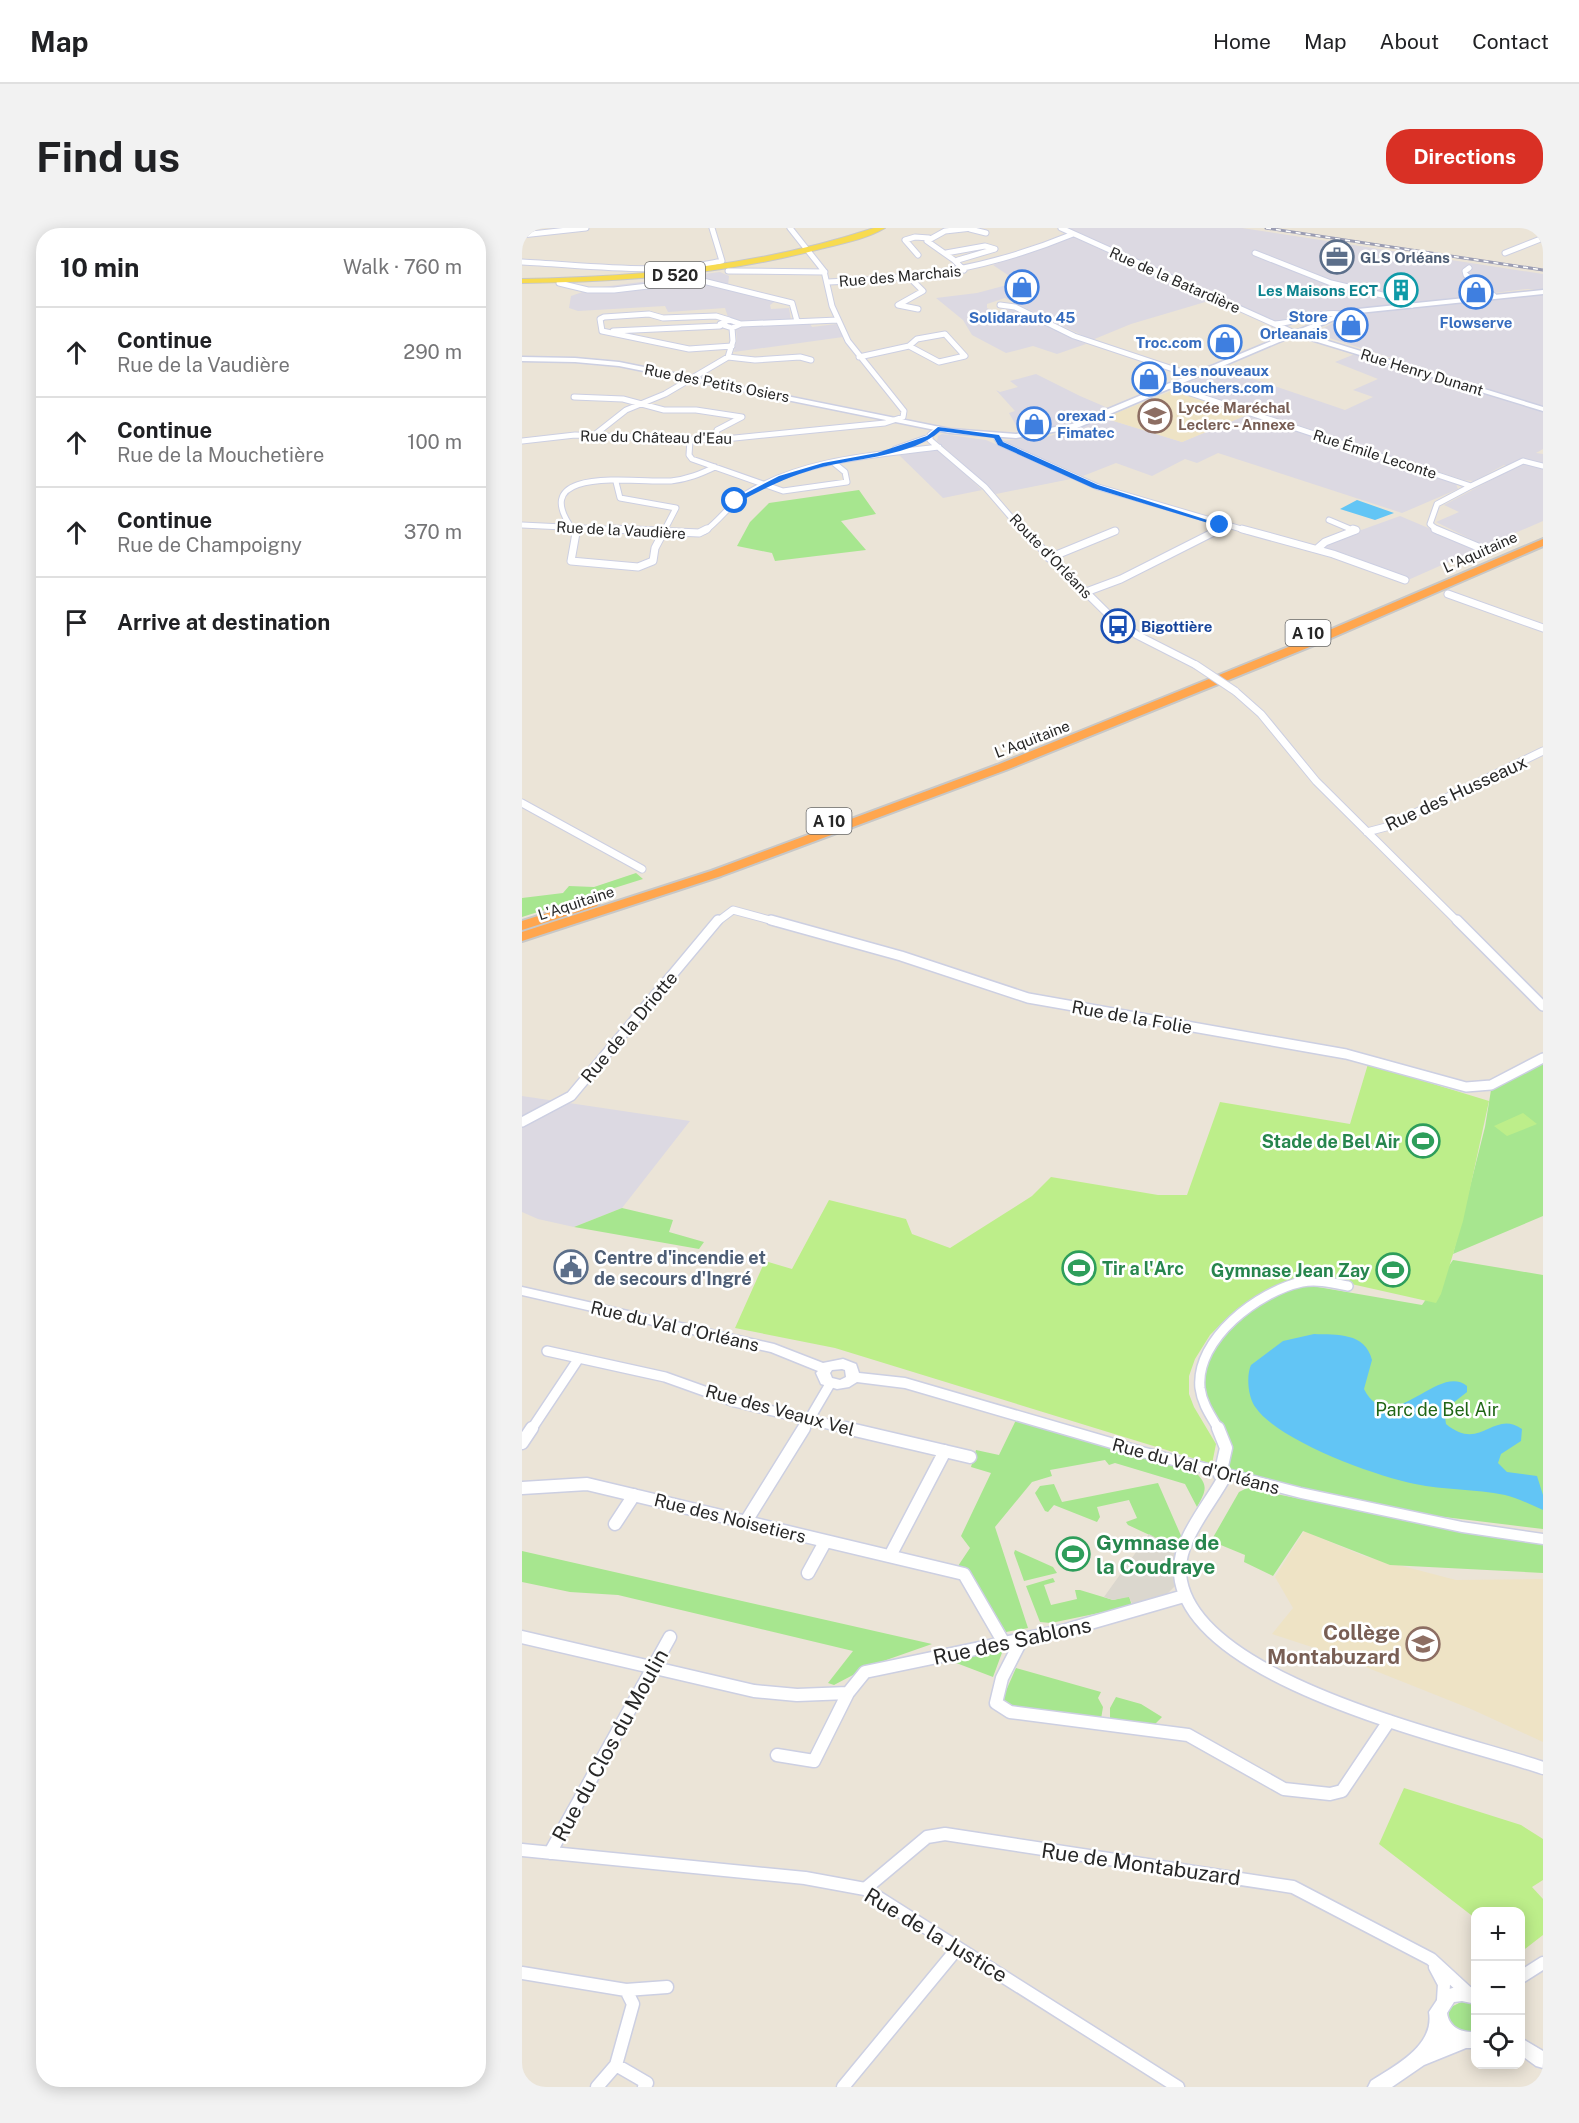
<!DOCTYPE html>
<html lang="en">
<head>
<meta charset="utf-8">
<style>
  body { margin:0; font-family:"Public Sans",sans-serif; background:#f2f2f2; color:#202124 }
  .controls { position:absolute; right:18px; bottom:18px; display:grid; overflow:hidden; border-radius:12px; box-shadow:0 3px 15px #0003 }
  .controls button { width:54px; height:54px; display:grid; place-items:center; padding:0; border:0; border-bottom:2px solid #e0e0e0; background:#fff; color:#202124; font:30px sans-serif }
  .stop { position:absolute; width:18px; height:18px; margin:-14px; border:4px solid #1a73e8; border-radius:50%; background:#fff }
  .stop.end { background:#1a73e8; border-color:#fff; box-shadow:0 2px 6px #0008 }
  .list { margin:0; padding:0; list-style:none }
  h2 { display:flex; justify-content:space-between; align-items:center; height:78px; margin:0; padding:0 24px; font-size:26px }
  h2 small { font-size:20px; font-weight:400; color:#757577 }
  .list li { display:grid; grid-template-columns:39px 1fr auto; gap:18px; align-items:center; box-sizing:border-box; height:90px; padding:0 24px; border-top:2px solid #e0e0e0 }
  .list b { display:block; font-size:22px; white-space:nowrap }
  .list p { margin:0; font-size:20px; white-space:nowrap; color:#757577 }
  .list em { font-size:20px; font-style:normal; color:#757577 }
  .icon { flex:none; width:33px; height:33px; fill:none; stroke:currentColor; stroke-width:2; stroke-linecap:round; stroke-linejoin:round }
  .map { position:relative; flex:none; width:1021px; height:1859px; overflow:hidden; border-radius:24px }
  header { display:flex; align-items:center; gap:36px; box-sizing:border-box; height:84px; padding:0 30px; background:#fff; border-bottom:2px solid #e0e0e0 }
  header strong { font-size:28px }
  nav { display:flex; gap:33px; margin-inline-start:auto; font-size:21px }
  .intro { display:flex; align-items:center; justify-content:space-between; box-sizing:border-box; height:144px; padding:0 36px }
  h1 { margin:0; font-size:42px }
  .button { padding:15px 27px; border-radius:24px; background:#d93025; color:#fff; font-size:21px; font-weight:700 }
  main { display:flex; gap:36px; padding:0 36px }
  aside { flex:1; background:#fff; border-radius:24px; box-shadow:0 3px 15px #0003 }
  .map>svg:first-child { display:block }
</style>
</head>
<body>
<header>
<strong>Map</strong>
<nav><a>Home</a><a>Map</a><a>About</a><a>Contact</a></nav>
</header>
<div class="intro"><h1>Find us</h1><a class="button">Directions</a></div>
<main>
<aside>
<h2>10 min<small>Walk · 760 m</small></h2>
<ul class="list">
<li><svg class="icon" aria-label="ahead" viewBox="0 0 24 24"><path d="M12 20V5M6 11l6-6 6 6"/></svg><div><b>Continue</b><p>Rue de la Vaudière</p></div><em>290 m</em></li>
<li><svg class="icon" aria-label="ahead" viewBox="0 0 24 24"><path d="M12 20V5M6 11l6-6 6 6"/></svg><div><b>Continue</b><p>Rue de la Mouchetière</p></div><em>100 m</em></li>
<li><svg class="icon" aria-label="ahead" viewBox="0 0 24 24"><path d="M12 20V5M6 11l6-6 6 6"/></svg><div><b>Continue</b><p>Rue de Champoigny</p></div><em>370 m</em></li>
<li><svg class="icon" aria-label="arrive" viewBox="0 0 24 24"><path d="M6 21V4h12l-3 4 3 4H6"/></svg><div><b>Arrive at destination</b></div></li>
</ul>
</aside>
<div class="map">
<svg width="1021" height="1859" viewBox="0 0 1021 1859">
  <rect width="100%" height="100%" fill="#ebe4d7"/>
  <path fill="#dcd9e2" d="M544,0H720L1021,46V62L1005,61L820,84L803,82L784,90L752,94Z
    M544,10H554L690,72L609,96L570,112L483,70L465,76V80L475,84L489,81L564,116L535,126L511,118L484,125L450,107L441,92L414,70L455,65L485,57L486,47L471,37Z
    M198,44L207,48L206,58L258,70L248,77L249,81L267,80L269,92L223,94L206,89L203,80L146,84L143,78L56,83L47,80L49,68L72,60Z
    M1021,66V179L792,105L826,87L838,85Z
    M287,94L290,99L314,96L321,109L212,124L215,111L214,102L223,98Z
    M833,126L839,128L838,132H854L1021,184V221L1014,225L1021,226V293L963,318L914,294L937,284L922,277L992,240L982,237L952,253L942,252L660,159V157L702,141L823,182L851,169L831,162L856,151L813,134Z
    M514,146L558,168L586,180L564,187L535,200L499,206L487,185L493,183L474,162L478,164L496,159L488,153Z
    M725,187L934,256L936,261L880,285L696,225L675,235L663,231L630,248L594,235L561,248L480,213L525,209L582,190L660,214Z
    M420,206L464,212L554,250L474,266L415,213L416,208Z
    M417,221L434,238L460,262L421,270L377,227Z
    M878,288L956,321L886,352L827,327L795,318Z
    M0,868L168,893L100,980L52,999L16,991L0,984Z"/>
  <path fill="#eee3c5" d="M652,162L725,187L660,214L582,190Z
    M782,1303L842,1328L934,1352L1021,1351V1514L949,1481L811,1426L750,1406L771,1380L753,1349Z"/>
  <path fill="#a7e68f" d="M337,262L354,286L319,293L344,322L253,333L250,325L215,318L228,294L247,275Z
    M114,645L121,651L0,689V670L41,665L47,658L72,659Z
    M1021,836V988L931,1026L963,899L969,862Z
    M100,980L151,992L147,1004L182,1014L177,1021L52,999Z
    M931,1032L1021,1047V1301L873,1283L700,1242L703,1234L678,1159L687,1123L725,1081L764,1060L790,1058L900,1077Z
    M494,1192L673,1244C687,1257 684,1263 675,1279L663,1256L593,1235L587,1237L583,1232L528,1242L530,1248L510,1254L473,1299L506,1400L484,1404L448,1344L436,1338L448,1320L439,1308L469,1245L449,1239L454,1222L477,1227Z
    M636,1255L660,1310L657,1319L640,1322L634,1310L606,1297L604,1294L615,1290L607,1272L575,1279L578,1289L575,1294L532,1277L526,1284L523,1283L513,1265L518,1258L532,1256L540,1274Z
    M725,1260L923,1300L1021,1316V1345L868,1337L781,1303L751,1348L722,1334L723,1327L689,1313L717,1264Z
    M493,1322L531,1339L535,1345L502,1353L492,1325Z
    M0,1323L410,1416L350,1437L312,1457L306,1455L331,1423L96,1367L48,1364L0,1354Z
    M531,1350L533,1354L522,1357L529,1377L555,1371L553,1362H558L591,1372L607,1368L610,1378L529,1395L518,1394L504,1358Z
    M481,1422L471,1449L429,1433L477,1422Z
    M494,1440L579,1464L576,1470L581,1479L579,1491L509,1480C500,1485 486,1480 479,1474Z
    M594,1469L619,1476L640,1489L629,1500L588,1494V1480Z
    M941,1773L954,1777L953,1804L943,1806L927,1796V1780Z"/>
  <path fill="#bdee8a" d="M846,836L967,873L941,993L919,1066L914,1075L807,1051L738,1069L704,1091L688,1107L673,1131L667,1148V1166L672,1179L694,1216L690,1236L313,1120L213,1100L243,1033L270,1041L307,972L384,991L390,1006L428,1020L510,968L529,949L636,967H665L698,874L828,896Z
    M1001,885L1015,896L985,908L972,898Z
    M882,1560L999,1597L1021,1611V1652L1010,1659L1021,1671V1707L999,1724V1684H954L953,1690L857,1616Z"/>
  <path fill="#dbd7ce" d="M627,1306L634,1310L640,1322L657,1319L653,1358L642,1369L612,1380L607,1369L591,1372L582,1369Z"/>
  <path fill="#62c5f5" d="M835,272L872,285L853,292L818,281Z
    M792,1106C815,1107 843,1104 850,1132L842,1161C869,1213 915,1134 945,1158V1164L922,1182L924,1196C959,1225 971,1181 1000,1201L999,1213L979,1226L976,1235L985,1244L1015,1248L1021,1267V1282C1009,1277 996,1270 983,1267C953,1261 922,1262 893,1256C853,1248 757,1213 734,1180C726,1170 724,1148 729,1137L761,1113Z"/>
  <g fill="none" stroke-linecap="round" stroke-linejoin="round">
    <defs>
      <path id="street-far3" d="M539,0L768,103
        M448,1L464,5
        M0,7L64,0
        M424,25L463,18L473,21L436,32
        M733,25L809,55L886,73L890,77
        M983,25L1021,10
        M396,27L383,12L393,9L407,10
        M0,34C63,37 139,48 200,33L190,0
        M947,40L943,43L944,47L972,68
        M442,42L432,32L405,13L423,3L450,0
        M206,43L303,44
        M387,49L401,63L376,77L396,81
        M306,54C400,50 463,42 551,6
        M37,55L66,62H92L177,52L270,75L275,93
        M478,77L493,79L552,108L672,148
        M207,92L219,96L210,100L198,96Z
        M219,96L316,92
        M752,96C776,95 796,83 819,86
        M80,103L78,91L82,89L127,86L141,90L194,88L207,92
        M80,103L167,121L210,118
        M91,103L198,98
        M423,106L443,128L417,134L387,118L395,111Z
        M206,129L233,132L278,129L289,132
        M337,129L387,118
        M647,158L949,258L1001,233L1021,238
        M52,169L101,171L142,182H174L220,189L195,202L193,212
        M416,201L408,207V212L463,259L501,303
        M71,208L104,182L143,166L206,129L211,113L210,100
        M474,209L478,215L576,259L726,303
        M168,212L167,227L170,231L261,263L325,254L323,244L312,235
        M0,213L53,207L193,212L363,195L381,189L382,183L326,113L310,78L302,43L268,0
        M373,221L407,209
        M94,254L98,270L154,280L142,303
        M807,292L833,303
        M0,297L123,303
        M52,303C1,236 117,255 149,253C166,251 178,246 193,239
        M183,303C198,292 208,276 224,266C281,231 353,227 417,219
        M695,303L700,297
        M916,303L908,296L915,276L949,258"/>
      <path id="street-far2" d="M51,301L54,305L49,333L116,339L131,333L133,320L143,301
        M90,301L177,305L185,301
        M500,301L586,386L615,407L674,437
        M720,301L811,326L883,352
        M913,301L956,319
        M796,320L803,314L834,302L831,301
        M527,330L593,303
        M564,364L599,351L698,301
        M926,366L1021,400
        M713,463L739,486L794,553L936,694
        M0,575L120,641
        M845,604L864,599L1021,523
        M195,694L211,682L255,694"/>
      <path id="street-far1" d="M249,692L379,728L506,770L824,826L944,859L969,857L1021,830
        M935,692L1021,778
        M0,894L49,868L196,692
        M25,1123L143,1149L213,1174L331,1202
        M9,1202L57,1130
        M281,1202L308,1156
        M697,1202C689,1188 680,1176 678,1160C673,1111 737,1063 780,1054C795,1051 811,1055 826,1058"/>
      <path id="street" d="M324,1200L448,1229
        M696,1200L704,1220L698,1247
        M0,1215L10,1200
        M703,1248C688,1277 655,1312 658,1346C667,1454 935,1511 1021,1540
        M0,1260L65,1256L442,1346L482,1415
        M223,1295L282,1200
        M93,1296L112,1267
        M368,1328L423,1223
        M286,1345L303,1314
        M0,1409L232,1463L275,1467L326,1465L343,1444L544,1402L662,1368
        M500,1411L480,1450L474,1475L488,1484L666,1507L762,1561L808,1566L820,1563L867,1493
        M255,1527L292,1533L326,1465
        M0,1622L283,1650L343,1661L656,1859
        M28,1625L148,1409
        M343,1661L405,1609L423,1606L771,1659L909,1731L946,1765
        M913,1739L922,1756L921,1772
        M0,1745L104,1762L111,1776L94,1837
        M999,1749L1021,1735
        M104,1762L145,1759
        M75,1859L94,1837L125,1855L122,1859
        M321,1859L435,1721"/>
      <path id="secondary" d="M1021,62V66L827,86L780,105L1021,179V183L779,109H769L555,200L494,210L428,205L97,138L53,134L0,133V129L53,130L97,134L428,201L494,206L550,196L766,106L771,105L769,103L770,102H776L826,82Z
        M0,1059L252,1116L301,1135L321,1131L334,1136L337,1145L383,1150L620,1219L779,1260L940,1294L1021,1306V1316L940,1304L779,1270L620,1229L383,1160L335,1154L327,1159L315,1161L299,1156L294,1145L296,1143L249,1124L0,1067ZM320,1141L323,1142L324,1149L318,1152L310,1150L308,1145L310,1142Z
        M940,1757L954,1761V1776L940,1773L932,1774L925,1785C927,1800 940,1805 954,1804V1820H944L902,1837L870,1859H846L849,1853C872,1838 913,1818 907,1784L921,1763Z
        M999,1810L1021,1823V1840L1014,1838L999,1827Z"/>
      <path id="primary" d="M352,0H363C345,11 318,16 298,21C200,47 101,54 0,55V51C121,49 237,38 352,0Z"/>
      <path id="highway" d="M1021,311V318L800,414L484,542L199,648L0,713V704L189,643L475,537L791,409Z
        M70,671L77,675L75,678L0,702V693Z"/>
    </defs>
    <use href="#street-far3" stroke="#cccfe2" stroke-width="7"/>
    <use href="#street-far2" stroke="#cccfe2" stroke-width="9"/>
    <use href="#street-far1" stroke="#cccfe2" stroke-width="12"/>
    <use href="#street" stroke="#cccfe2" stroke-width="15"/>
    <use href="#secondary" stroke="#cccfe2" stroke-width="3"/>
    <use href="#primary" stroke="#c7c7c7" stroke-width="2"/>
    <use href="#highway" stroke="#c7c7c7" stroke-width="4"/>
    <use href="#street-far3" stroke="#fff" stroke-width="5"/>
    <use href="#street-far2" stroke="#fff" stroke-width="7"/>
    <use href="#street-far1" stroke="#fff" stroke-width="9"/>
    <use href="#street" stroke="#fff" stroke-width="12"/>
    <use href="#secondary" fill="#fff" fill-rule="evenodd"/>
    <use href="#primary" fill="#f8db4f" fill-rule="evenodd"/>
    <use href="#highway" fill="#ffa64e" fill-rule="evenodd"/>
    <defs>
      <path id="rail" d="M744,0L1021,42"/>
    </defs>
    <use href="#rail" stroke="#9a9cb3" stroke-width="3"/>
    <use href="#rail" stroke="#fff" stroke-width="1.5" stroke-dasharray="5" stroke-linecap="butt"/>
    <defs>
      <path id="street-bridge" d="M674,437L713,463"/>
    </defs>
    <use href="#street-bridge" stroke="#cccfe2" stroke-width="9" stroke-linecap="butt"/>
    <use href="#street-bridge" stroke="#fff" stroke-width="7"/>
  </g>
  <path fill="#1a73e8" d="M416,199L477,207L481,214L576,257L701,297L696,298L571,260L476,217L472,210L418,203C391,228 335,230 300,239C269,247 243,260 215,275L209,273L257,248L301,235L355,225L405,208Z"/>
  <defs>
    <symbol id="office-ring" viewBox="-11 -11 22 22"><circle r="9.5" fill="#fff" stroke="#5c6f8a" stroke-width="1.5"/><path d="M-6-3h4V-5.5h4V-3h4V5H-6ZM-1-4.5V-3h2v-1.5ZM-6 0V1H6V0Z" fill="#5c6f8a"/></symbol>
    <symbol id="shop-ring" viewBox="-11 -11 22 22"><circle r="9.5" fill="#fff" stroke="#3f7fe0" stroke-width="1.5"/><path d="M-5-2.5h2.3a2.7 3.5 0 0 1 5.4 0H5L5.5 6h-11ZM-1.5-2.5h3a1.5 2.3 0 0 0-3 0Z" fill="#3f7fe0"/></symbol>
    <symbol id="building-ring" viewBox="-11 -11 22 22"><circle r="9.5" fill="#fff" stroke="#0f9aa8" stroke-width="1.5"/><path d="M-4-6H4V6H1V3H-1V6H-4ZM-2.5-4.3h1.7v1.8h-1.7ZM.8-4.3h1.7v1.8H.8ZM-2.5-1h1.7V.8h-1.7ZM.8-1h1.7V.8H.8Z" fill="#0f9aa8"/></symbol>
    <symbol id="school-ring" viewBox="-11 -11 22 22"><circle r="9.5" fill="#fff" stroke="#8d6e63" stroke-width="1.5"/><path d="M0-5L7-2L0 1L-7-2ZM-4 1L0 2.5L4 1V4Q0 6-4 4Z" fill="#8d6e63"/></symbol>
    <symbol id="bus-ring" viewBox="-11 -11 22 22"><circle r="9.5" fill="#fff" stroke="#1a4fb4" stroke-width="1.5"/><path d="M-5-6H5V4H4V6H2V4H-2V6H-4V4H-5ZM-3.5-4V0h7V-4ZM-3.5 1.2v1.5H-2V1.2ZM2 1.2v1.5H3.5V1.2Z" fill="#1a4fb4"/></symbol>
    <symbol id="stadium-ring" viewBox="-11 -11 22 22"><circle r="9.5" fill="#fff" stroke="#2e9e5b" stroke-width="1.5"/><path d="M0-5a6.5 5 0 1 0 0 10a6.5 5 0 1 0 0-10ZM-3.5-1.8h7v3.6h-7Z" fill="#2e9e5b"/></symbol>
    <symbol id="civic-ring" viewBox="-11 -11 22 22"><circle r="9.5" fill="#fff" stroke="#5c6f8a" stroke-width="1.5"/><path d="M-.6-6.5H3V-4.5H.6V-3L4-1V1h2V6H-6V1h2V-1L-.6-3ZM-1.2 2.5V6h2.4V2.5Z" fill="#5c6f8a"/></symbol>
  </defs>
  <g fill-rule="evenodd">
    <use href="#office-ring" x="796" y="10" width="38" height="38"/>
    <use href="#shop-ring" x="481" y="40" width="38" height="38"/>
    <use href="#building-ring" x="860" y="43" width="38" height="38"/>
    <use href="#shop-ring" x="935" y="45" width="38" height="38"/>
    <use href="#shop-ring" x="810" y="78" width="38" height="38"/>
    <use href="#shop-ring" x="684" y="95" width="38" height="38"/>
    <use href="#shop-ring" x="608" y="132" width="38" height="38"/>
    <use href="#school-ring" x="614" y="169" width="38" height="38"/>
    <use href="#shop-ring" x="493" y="177" width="38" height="38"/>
    <use href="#bus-ring" x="577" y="379" width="38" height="38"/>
    <use href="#stadium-ring" x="882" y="894" width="38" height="38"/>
    <use href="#civic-ring" x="30" y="1020" width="38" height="38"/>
    <use href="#stadium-ring" x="538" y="1021" width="38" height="38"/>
    <use href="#stadium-ring" x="852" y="1023" width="38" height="38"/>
    <use href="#stadium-ring" x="532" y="1307" width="38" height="38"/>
    <use href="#school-ring" x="882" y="1397" width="38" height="38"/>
  </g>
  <g text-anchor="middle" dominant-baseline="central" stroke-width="5" stroke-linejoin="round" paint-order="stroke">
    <g font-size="15" font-weight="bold" fill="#4e5e75" stroke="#fff" text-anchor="start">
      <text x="838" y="29">GLS Orléans</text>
    </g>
    <g font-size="15" fill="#272727" stroke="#fff">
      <text transform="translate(378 48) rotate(-5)">Rue des Marchais</text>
      <text transform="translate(653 52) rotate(24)">Rue de la Batardière</text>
      <text transform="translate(900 144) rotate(17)">Rue Henry Dunant</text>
      <text transform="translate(195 155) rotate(11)">Rue des Petits Osiers</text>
      <text transform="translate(134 209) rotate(1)">Rue du Château d'Eau</text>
      <text transform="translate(853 226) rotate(18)">Rue Émile Leconte</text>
      <text transform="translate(99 302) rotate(3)">Rue de la Vaudière</text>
      <text transform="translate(958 324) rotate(-24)">L'Aquitaine</text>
      <text transform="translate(529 328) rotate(46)">Route d'Orléans</text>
      <text transform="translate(510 511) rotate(-21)">L'Aquitaine</text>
      <text transform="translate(54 675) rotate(-18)">L'Aquitaine</text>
    </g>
    <g font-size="15" font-weight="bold" fill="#0d838f" stroke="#fff" text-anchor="end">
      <text x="856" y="62">Les Maisons ECT</text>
    </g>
    <g font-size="15" font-weight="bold" fill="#366cbe" stroke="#fff" text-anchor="end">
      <text x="806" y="88">Store<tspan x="806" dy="17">Orleanais</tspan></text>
      <text x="500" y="89" text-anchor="middle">Solidarauto 45</text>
      <text x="954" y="94" text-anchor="middle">Flowserve</text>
      <text x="680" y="114">Troc.com</text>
      <text x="650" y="142" text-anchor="start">Les nouveaux<tspan x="650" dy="17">Bouchers.com</tspan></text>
      <text x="535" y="187" text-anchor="start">orexad -<tspan x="535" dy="17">Fimatec</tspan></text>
    </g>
    <g font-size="15" font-weight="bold" fill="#785e54" stroke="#fff" text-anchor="start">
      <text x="656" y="179">Lycée Maréchal<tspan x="656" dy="17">Leclerc - Annexe</tspan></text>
    </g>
    <g font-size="15" font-weight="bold" fill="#164399" stroke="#fff" text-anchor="start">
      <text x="619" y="398">Bigottière</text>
    </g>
    <g fill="#fff" stroke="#686868" stroke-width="1.5">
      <rect x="123" y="34" width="60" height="26" rx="4.5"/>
      <rect x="763.5" y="392" width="45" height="26" rx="4.5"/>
      <rect x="284.5" y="580" width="45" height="26" rx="4.5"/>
    </g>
    <g font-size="16" font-weight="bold" fill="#272727">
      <text x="153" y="47">D 520</text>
      <text x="786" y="405">A 10</text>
      <text x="307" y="593">A 10</text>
    </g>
    <g font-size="18" fill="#272727" stroke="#fff">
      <text transform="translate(934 565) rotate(-25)">Rue des Husseaux</text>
      <text transform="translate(610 789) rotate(10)">Rue de la Folie</text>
      <text transform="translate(107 799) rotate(-50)">Rue de la Driotte</text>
      <text transform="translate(153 1098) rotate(13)">Rue du Val d'Orléans</text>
      <text transform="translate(258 1182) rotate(15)">Rue des Veaux Vel</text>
      <text transform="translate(674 1238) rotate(15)">Rue du Val d'Orléans</text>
      <text transform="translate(208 1290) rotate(14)">Rue des Noisetiers</text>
    </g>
    <g font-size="18" font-weight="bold" fill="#27864d" stroke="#fff" text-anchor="end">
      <text x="878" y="913">Stade de Bel Air</text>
      <text x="580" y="1040" text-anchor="start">Tir a l'Arc</text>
      <text x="848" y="1042">Gymnase Jean Zay</text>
    </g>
    <g font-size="18" font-weight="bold" fill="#4e5e75" stroke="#fff" text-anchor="start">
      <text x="72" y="1029">Centre d'incendie et<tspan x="72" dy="21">de secours d'Ingré</tspan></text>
    </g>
    <g font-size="18" fill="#206615" stroke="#fff">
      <text x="915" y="1181">Parc de Bel Air</text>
    </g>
    <g font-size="21" font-weight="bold" fill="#27864d" stroke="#fff" text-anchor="start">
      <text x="574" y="1314">Gymnase de<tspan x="574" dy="24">la Coudraye</tspan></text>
    </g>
    <g font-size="21" font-weight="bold" fill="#785e54" stroke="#fff" text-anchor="end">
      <text x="878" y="1404">Collège<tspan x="878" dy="24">Montabuzard</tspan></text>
    </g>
    <g font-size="21" fill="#272727" stroke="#fff">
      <text transform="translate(490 1413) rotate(-12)">Rue des Sablons</text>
      <text transform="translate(88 1517) rotate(-61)">Rue du Clos du Moulin</text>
      <text transform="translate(619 1636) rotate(8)">Rue de Montabuzard</text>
      <text transform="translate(414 1707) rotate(31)">Rue de la Justice</text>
    </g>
  </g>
</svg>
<div class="controls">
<button>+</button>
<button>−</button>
<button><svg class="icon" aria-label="locate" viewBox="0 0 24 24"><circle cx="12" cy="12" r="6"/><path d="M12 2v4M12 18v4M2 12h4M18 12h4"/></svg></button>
</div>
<div class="stop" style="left:213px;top:273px"></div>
<div class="stop end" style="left:698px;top:297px"></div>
</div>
</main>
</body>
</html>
